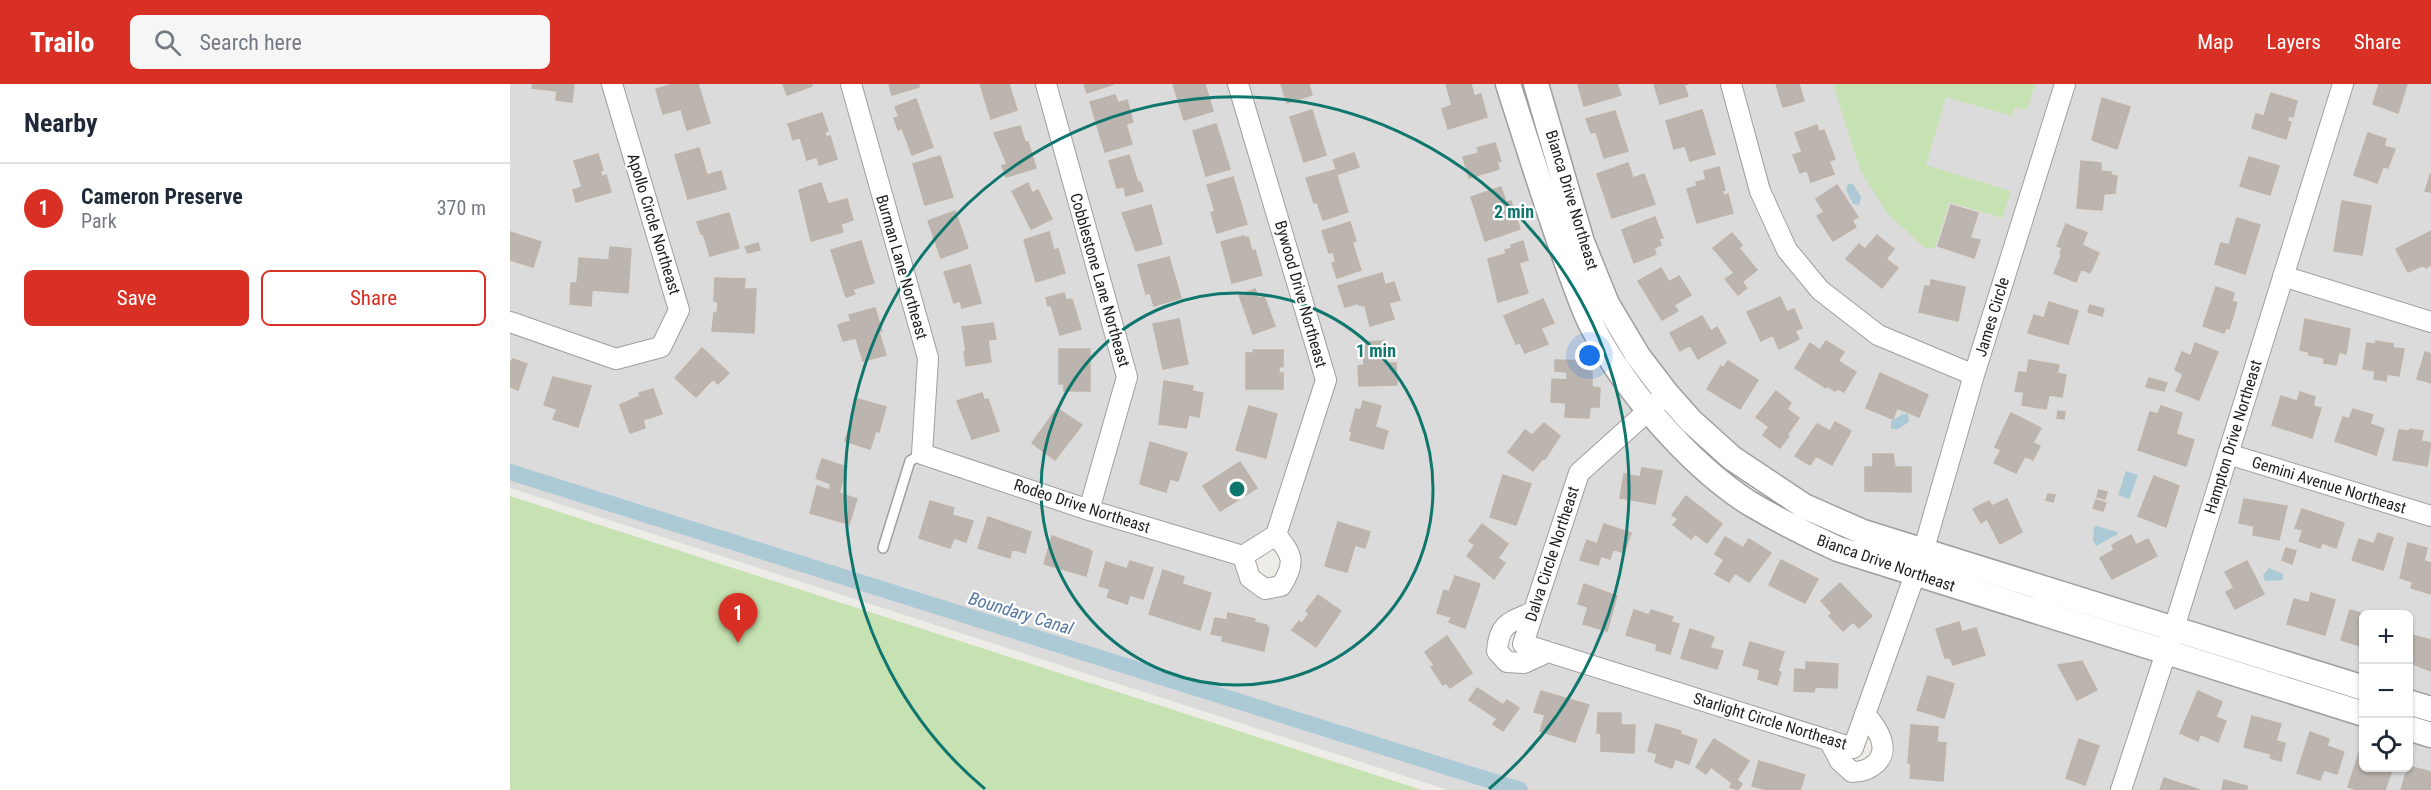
<!DOCTYPE html>
<html lang="en">
<head>
<meta charset="utf-8">
<style>
  body { margin:0; font-family:"Roboto Condensed",sans-serif; background:#f6f6f7; color:#1f2937 }
  .controls { position:absolute; right:18px; bottom:18px; display:grid; overflow:hidden; border-radius:9px; box-shadow:0 2px 4px #0004 }
  .controls button { width:54px; height:54px; display:grid; place-items:center; padding:0; border:0; border-bottom:2px solid #e0e1e3; background:#fff; color:#1f2937; font:30px sans-serif }
  .you { position:absolute; left:1080px; top:272px; width:21px; height:21px; margin:-15px; border:4px solid #fff; border-radius:50%; background:#1a73e8; box-shadow:0 0 0 9px #1a73e833 }
  .badge { display:grid; place-items:center; width:39px; height:39px; border-radius:50%; background:#d93025; color:#fff; font-size:20px; font-weight:700 }
  .pin { position:absolute; translate:-50% -50px; filter:drop-shadow(0 2px 3px #0008) }
  .pin::after { content:''; position:absolute; top:32px; width:21px; height:18px; background:inherit; clip-path:polygon(0 0,100% 0,50% 100%) }
  .list { margin:0; padding:0; list-style:none }
  h2 { display:flex; justify-content:space-between; align-items:center; height:78px; margin:0; padding:0 24px; font-size:26px }
  h2 small { font-size:20px; font-weight:400; color:#747a83 }
  .list li { display:grid; grid-template-columns:39px 1fr auto; gap:18px; align-items:center; box-sizing:border-box; height:90px; padding:0 24px; border-top:2px solid #e0e1e3 }
  .list b { display:block; font-size:22px; white-space:nowrap }
  .list p { margin:0; font-size:20px; white-space:nowrap; color:#747a83 }
  .list em { font-size:20px; font-style:normal; color:#747a83 }
  .actions { display:flex; gap:12px; padding:18px 24px }
  .actions a { flex:1; padding:14px 0; border:2px solid #d93025; border-radius:9px; text-align:center; font-size:21px; color:#d93025 }
  .actions .main { background:#d93025; color:#fff }
  .icon { flex:none; width:33px; height:33px; fill:none; stroke:currentColor; stroke-width:2; stroke-linecap:round; stroke-linejoin:round }
  .map { position:relative; flex:none; width:1921px; height:706px; overflow:hidden }
  header { display:flex; align-items:center; gap:36px; box-sizing:border-box; height:84px; padding:0 30px; background:#d93025; color:#fff }
  header strong { font-size:28px }
  nav { display:flex; gap:33px; margin-inline-start:auto; font-size:21px }
  .search { width:420px; height:54px; background:#f6f6f7; display:flex; align-items:center; gap:15px; box-sizing:border-box; padding:0 21px; border-radius:9px; color:#747a83; font-size:22px }
  main { display:flex }
  aside { flex:1; background:#fff }
  .map>svg:first-child { display:block }
</style>
</head>
<body>
<header>
<strong>Trailo</strong>
<div class="search"><svg class="icon" aria-label="search" viewBox="0 0 24 24"><circle cx="10" cy="10" r="6"/><path d="M15 15l6 6"/></svg>Search here</div>
<nav><a>Map</a><a>Layers</a><a>Share</a></nav>
</header>
<main>
<aside>
<h2>Nearby<small></small></h2>
<ul class="list">
<li><span class="badge">1</span><div><b>Cameron Preserve</b><p>Park</p></div><em>370 m</em></li>
</ul>
<div class="actions"><a class="main">Save</a><a>Share</a></div>
</aside>
<div class="map">
<svg width="1921" height="706" viewBox="0 0 1921 706">
  <rect width="100%" height="100%" fill="#eeece6"/>
  <path fill="#dcdbdb" d="M0,0H93L160,225L145,255L107,265L0,229Z
    M111,0H332L409,276L403,379H410L569,432L726,481L735,502L750,513L756,514L778,507L787,493L788,465L776,448L824,298L737,0H989L1127,325L1064,382L1017,521L979,566L1038,578L1313,664L1341,697H1354L1370,688L1365,628L1409,502L1645,575L1602,706H938L0,404V249L107,284L177,230Z
    M351,0H527L608,294L574,414L421,363L426,271Z
    M545,0H719L807,296L759,445L732,463L590,419L625,296Z
    M1035,0H1212L1304,214L1363,259L1453,297L1407,456L1298,414L1263,391L1193,336L1135,266L1092,186Z
    M1230,0H1546L1459,279L1372,243L1315,199L1284,161L1258,103Z
    M1564,0H1824L1659,533L1423,461L1472,294Z
    M1842,0H1921V228L1784,185Z
    M1778,203L1921,248V423L1729,363Z
    M1138,339L1193,396L1393,497L1348,625L1343,630L1345,633L1338,652L1325,648L1322,643L1318,646L1045,560L1043,556L1039,558L1024,553L1030,535L1034,533L1032,527L1076,394Z
    M1723,382L1921,443V615L1899,608L1898,530H1854L1853,594L1675,538Z
    M1661,580L1853,640L1854,684H1898L1899,654L1921,661V706H1620Z"/>
  <path fill="#c7e2b2" d="M1323,0H1525L1517,26L1505,23L1502,32L1436,13L1416,81L1501,107L1492,134L1439,118L1425,164L1416,165L1377,129L1350,86Z
    M0,412L912,706H0Z"/>
  <path fill="#abcad6" d="M1338,100H1343L1351,113L1349,121L1343,120L1336,106Z
    M1393,330H1398L1399,338L1388,345H1381V337Z
    M1616,387L1628,391L1619,415L1608,411Z
    M1587,442L1607,448L1608,450L1586,462L1583,456L1584,443Z
    M1759,484L1773,490V496L1755,497L1753,491Z"/>
  <g fill="none" stroke-linecap="round" stroke-linejoin="round">
    <path stroke="#abcad6" stroke-width="16" d="M0,388L1010,706"/>
  </g>
  <path fill="#bbb4af" stroke="#beb4aa" stroke-width="1.5" d="M23,0H64L62,18L46,16L47,7L22,4Z
    M164,0H188L200,39L177,46L171,25L153,30L146,5Z
    M273,0H301L302,2L277,11Z
    M379,0H409V3L382,11Z
    M470,0H499L507,26L481,35Z
    M574,0H604L577,9Z
    M663,0H695L703,27L674,36Z
    M771,0H799L802,11L777,19Z
    M936,0H961L964,12L971,10L977,33L938,45L932,25L942,21Z
    M1068,0H1107L1111,11L1074,22Z
    M1144,0H1178L1174,1L1178,12L1150,20Z
    M1266,0H1289L1294,17L1273,23Z
    M1869,0H1897L1888,29L1863,20Z
    M1761,9L1787,17L1783,33L1779,32L1777,37L1781,38L1776,55L1742,44L1746,30L1754,32Z
    M605,11L608,19L617,16L623,38L616,40L622,60L595,68L580,18Z
    M1592,14L1620,23L1607,65L1582,56Z
    M406,15L423,63L402,71L392,44L388,46L384,34L389,33L385,23Z
    M802,26L816,71L794,78L780,33Z
    M1192,26L1205,70L1180,77L1175,62L1164,65L1156,37Z
    M1105,27L1118,67L1094,74L1086,48L1081,49L1076,35Z
    M312,29L318,47L315,48L316,53L320,52L327,75L309,81L307,73L297,76L290,53L283,56L278,40Z
    M706,40L720,85L696,92L683,47Z
    M1307,41L1309,48L1314,46L1325,75L1319,77L1324,90L1301,98L1297,86L1290,89L1283,71L1292,68L1285,49Z
    M510,42L515,58H518L526,84L496,93L492,82L497,80L484,49Z
    M1858,49L1876,55L1874,62L1885,65L1878,84L1873,83L1867,99L1844,91Z
    M985,59L991,77L987,78L989,85L959,94L953,73L969,69L967,64Z
    M189,64L197,91L211,87L216,105L178,115L165,71Z
    M844,69L849,83L828,90L823,76Z
    M88,70L93,86L90,87L92,93L96,91L101,108L66,118L63,106L72,103L64,77Z
    M619,71L628,99L630,98L633,107L616,112L614,103L607,104L599,77Z
    M430,72L443,113L415,121L403,80Z
    M1739,73L1769,82L1760,111L1730,102Z
    M1571,77L1591,79V87L1601,88V91L1607,92L1605,109L1594,110L1592,126L1567,124Z
    M1118,79L1123,94L1134,90L1145,120L1102,134L1087,90Z
    M1209,83L1215,106L1212,107L1214,112L1218,110L1223,129L1187,139L1177,105L1187,102L1186,98L1196,96L1194,87Z
    M825,86L838,128L813,136L807,118L804,119L796,94Z
    M1921,89V108L1915,107Z
    M723,93L737,140L707,149L701,129L705,127L697,101Z
    M311,99L318,120L337,115L343,136L331,140L333,148L301,157L289,106Z
    M518,99L522,109L528,106L542,135L521,145L502,107Z
    M1327,101L1348,133L1342,136L1346,143L1323,157L1307,132L1314,128L1306,115Z
    M991,103L996,118L1001,117L1010,145L975,157L961,113Z
    M1832,117L1861,122L1852,171L1824,167Z
    M641,121L652,160L626,167L612,129Z
    M1441,121L1468,129L1460,154L1470,156L1464,174L1428,162Z
    M445,127L458,164L431,174L418,137Z
    M219,129L229,164L200,172L193,149L191,150L187,138Z
    M1145,133L1153,154L1149,155L1151,161L1144,164L1146,170L1124,179L1112,146Z
    M1727,134L1750,141L1735,190L1705,180L1711,159L1719,161Z
    M840,138L846,157L842,158L851,186L827,194L822,179L826,178L823,168L819,169L812,147Z
    M1556,140L1577,149L1572,161L1589,169L1580,189L1571,185L1566,198L1544,189L1552,170H1550L1552,164L1547,162Z
    M1921,147V181L1916,184L1914,181L1898,188L1886,165Z
    M0,148L31,158L23,183L0,176Z
    M539,148L544,166L548,165L555,189L526,198L514,156Z
    M1222,149L1232,161L1229,164L1247,186L1232,198L1237,204L1228,211L1215,195L1224,189L1203,164Z
    M1367,151L1384,165L1376,175L1388,184L1372,204L1336,175L1349,160L1355,165Z
    M734,152L735,154L738,153L742,167L745,166L752,191L722,199L711,158Z
    M351,157L364,199L343,205L345,210L336,213L321,166Z
    M1013,157L1018,176L1009,179L1018,209L988,218L978,175L996,170L995,166L1002,164L1001,161Z
    M248,159L250,166L238,169L235,163Z
    M100,163L121,165L118,209L82,206L81,222L60,220L61,199H67L69,174L99,176Z
    M659,173L671,214L644,222L640,209L636,210L628,181Z
    M460,181L471,219L452,224L450,217L444,219L434,188Z
    M1151,184L1159,198L1169,192L1181,211L1164,221L1168,227L1152,236L1128,197Z
    M872,189L875,201L884,198L890,216L879,219L884,235L860,242L855,222L849,221V219L835,223L828,202Z
    M205,194L235,195L234,205H246L244,249L202,247L204,229H207L208,218L204,217Z
    M1421,196L1455,203L1448,237L1409,228L1415,202L1420,203Z
    M1706,203L1724,209L1722,217L1727,219L1719,245L1716,244L1714,249L1693,242Z
    M745,205L749,215L754,212L765,242L743,250L729,211Z
    M554,209L556,216L562,215L571,245L550,251L541,221L538,222L536,214Z
    M1270,213L1277,228L1284,225L1292,244L1285,247L1289,255L1269,265L1263,251L1251,257L1237,228Z
    M1033,215L1044,239L1031,244L1038,260L1015,269L1010,259L1006,260L994,232Z
    M1539,218L1568,227L1558,260L1518,249L1524,231L1534,234Z
    M1580,221L1594,225L1592,232L1578,228Z
    M365,224L372,247L369,248L376,271L353,277L346,254L333,257L328,241L341,237L339,231Z
    M1192,232L1201,247L1207,243L1216,259L1188,275L1180,261L1170,267L1160,249Z
    M669,235L678,280L653,285L643,240Z
    M1795,235L1840,245L1836,270L1829,268L1826,281L1814,279V274L1799,271V268L1790,266Z
    M483,239L486,255L478,256L481,278L456,282L454,268L456,267L452,243Z
    M874,257L875,279H886L887,301L849,302L848,282L854,281L853,258Z
    M1316,257L1334,268L1328,277L1346,288L1334,308L1327,304L1325,307L1317,302L1316,304L1285,284L1300,259L1310,266Z
    M1866,257L1883,260V264L1894,265L1889,292L1877,290L1876,297L1864,295L1865,287L1853,285L1857,259L1866,260Z
    M1685,259L1708,268L1689,316L1666,307L1673,290L1665,286L1672,268L1681,272Z
    M192,264L219,289L208,300L203,295L186,313L165,294Z
    M549,265H580V307H554V300H549Z
    M743,266H773V283L769,282V289H773V305H736V269H744Z
    M1915,268L1921,270V299L1907,295Z
    M3,275L17,280L8,306L0,303V279Z
    M1045,276L1078,277V287L1082,288V303L1090,304L1089,323H1080L1079,334L1055,333L1056,319L1041,318L1042,295L1057,296V288L1045,287Z
    M1519,276L1549,281L1547,289L1556,291L1552,313L1539,311L1536,325L1512,321L1514,308L1505,307L1509,288L1517,289Z
    M1218,277L1248,296L1230,325L1197,305L1211,282L1213,284Z
    M1370,289L1418,311L1409,333L1387,324L1383,335L1356,324Z
    M43,293L81,302L68,343L43,335L47,325L34,321Z
    M1639,294L1657,299L1654,307L1636,303Z
    M654,297L683,302L682,307L693,309L689,333L679,331L676,344L649,340Z
    M143,305L152,330L133,336L135,344L120,349L110,321L130,312L129,309Z
    M1266,307L1281,319L1277,325L1289,334L1277,351L1279,352L1270,364L1253,351L1259,343L1246,333Z
    M1790,308L1805,313L1803,322L1811,324L1802,354L1762,341L1771,312L1787,317Z
    M472,309L474,316L478,315L489,347L462,355L447,317Z
    M348,315L376,323L369,348L366,347L360,365L335,357Z
    M853,317L871,322L865,343L878,347L873,365L840,356L842,348L840,347L846,325L851,326Z
    M739,322L767,330L756,374L726,366Z
    M1651,322L1672,329L1666,350L1684,356L1676,382L1628,366L1640,328L1648,330Z
    M547,324L572,341L545,376L522,359Z
    M1843,325L1863,331L1860,340L1874,345L1866,371L1825,357L1833,333L1839,335Z
    M1548,327L1555,328L1554,335L1547,334Z
    M1501,329L1531,344L1523,359L1530,362L1523,376L1515,372L1506,389L1484,379L1491,366L1485,363Z
    M1325,338L1341,347L1322,381L1306,372L1300,381L1285,372L1307,340L1320,347Z
    M1034,339L1050,352L1035,375L1033,374L1023,387L998,368L1015,346L1022,351Z
    M1900,345L1913,347L1911,357L1921,359L1917,382L1883,376L1889,346L1899,347Z
    M640,358L677,369L668,397L660,395L656,408L630,400Z
    M1363,370H1383L1385,383H1401V408L1355,407V383H1363Z
    M312,375L337,383L329,409L347,415L339,440L300,429L307,402L319,406L321,400L306,394Z
    M730,378L747,404L710,427L693,402Z
    M1132,384L1152,387L1145,420L1110,414L1114,390L1130,393Z
    M993,391L1021,400L1006,441L980,433Z
    M1644,392L1669,402L1656,443L1628,432Z
    M1589,406L1597,408L1595,415L1587,413Z
    M1538,410L1545,411L1543,418L1536,416Z
    M1176,412L1212,440L1197,459L1185,450L1181,455L1163,441L1168,435L1162,431Z
    M1497,415L1512,448L1490,460L1477,435L1471,439L1463,425L1479,417L1482,422Z
    M1734,415L1777,422L1769,456L1743,451L1744,442L1729,439Z
    M1586,416L1596,419L1593,427L1583,424Z
    M420,417L444,424L442,431L463,437L456,458L444,454L440,464L409,454Z
    M1792,425L1834,439L1826,464L1812,459L1810,464L1789,457L1793,446L1785,444Z
    M478,433L521,448L515,469L502,465L500,474L468,464Z
    M828,438L860,448L855,464L845,461L837,488L815,482Z
    M972,440L998,460L988,474L995,479L984,495L957,472L965,461L959,457Z
    M1094,440L1121,449L1114,469L1103,465L1100,475L1091,472L1088,481L1070,476L1077,456L1087,460Z
    M1868,449L1883,454L1873,486L1842,476L1849,455L1864,460Z
    M1621,451L1626,461L1638,455L1647,472L1602,495L1590,474L1604,466L1602,461Z
    M542,452L580,466L582,468L576,492L534,480Z
    M1215,453L1233,464L1239,455L1261,469L1239,498L1225,489L1219,498L1205,490L1214,476L1205,470Z
    M1898,459L1917,464L1914,477L1921,479V510L1901,504L1903,498L1890,494Z
    M1776,464L1786,467L1782,480L1772,476Z
    M1271,476L1308,495L1295,519L1259,501Z
    M620,477L643,484L633,515L620,511L617,520L597,513L600,505L589,502L596,478L617,485Z
    M1737,477L1754,510L1725,525L1716,508L1724,504L1715,488Z
    M653,486L674,493L672,500L701,509L690,546L639,530Z
    M945,492L970,500L955,544L939,538L941,533L927,529L934,506L939,508Z
    M1330,499L1362,532L1349,544L1343,538L1333,547L1319,532L1322,529L1311,517Z
    M1074,500L1107,512L1097,547L1073,540L1078,523L1068,520Z
    M1801,509L1825,516L1815,551L1777,540L1784,515L1799,519Z
    M808,511L831,527L806,563L782,546L789,537L792,539L799,530L796,527Z
    M1124,526L1139,531L1141,526L1163,533L1161,538L1169,540L1160,570L1146,566L1147,560L1116,551Z
    M1840,526L1854,530V563L1831,556Z
    M718,529L745,535L744,538L757,541V543L759,544L754,567L712,557L713,552L701,550L705,534L717,536Z
    M1449,538L1452,548L1466,544L1475,571L1443,581L1440,574H1435L1426,545Z
    M1180,545L1204,553L1200,564L1213,567L1207,585L1171,574Z
    M1898,550L1921,556V587L1898,578Z
    M937,552L962,589L940,604L936,599L933,601L921,583L924,581L915,568Z
    M1240,558L1274,568L1268,587L1271,588L1267,601L1248,595L1250,586L1233,581Z
    M1572,577L1587,606L1567,616L1548,581Z
    M1296,578L1328,580L1327,604L1305,603L1304,608L1284,607L1285,585L1296,586Z
    M1418,592L1444,600L1434,634L1407,626Z
    M967,604L993,621L997,616L1009,624L993,647L983,640L987,635L959,616Z
    M1031,607L1079,621L1065,658L1030,647L1035,631L1024,628Z
    M1688,607L1712,618L1706,633L1716,637L1708,658L1690,650L1688,657L1670,649Z
    M1088,629H1111V641H1125L1124,669L1091,667V649H1087Z
    M1742,632L1771,640L1766,657L1775,659L1771,677L1760,674L1761,670L1734,663Z
    M1146,640L1171,647L1170,650L1187,656L1179,680L1165,675L1162,684L1145,678L1147,670L1138,667Z
    M1401,641L1428,643L1427,658L1436,659L1433,697L1400,694L1401,679H1398Z
    M1800,648L1819,655L1817,662L1834,668L1827,690L1814,686L1810,696L1787,689Z
    M1204,655L1239,677L1227,696L1232,700L1228,706L1220,703L1222,699L1201,683L1196,690L1186,683Z
    M1569,655L1589,662L1575,701L1556,694Z
    M1850,666L1854,667V684L1882,686L1875,706H1847L1838,703Z
    M1249,677L1295,691L1290,706H1257L1242,702Z
    M1898,682L1921,688V706H1891Z
    M1654,694L1690,706H1650Z
    M1714,696L1737,702V706H1712Z"/>
  <g fill="none" stroke-linecap="round" stroke-linejoin="round">
    <defs>
      <path id="service" d="M373,464L400,377L412,370"/>
      <path id="minor" d="M341,0L418,274L412,370L579,426L733,472
        M536,0L617,293L579,426
        M728,0L816,296L766,451L733,472
        M1221,0L1250,107L1277,166L1310,206L1368,251L1464,291
        M1773,192L1921,238
        M0,238L106,275L151,263L169,226L102,0
        M1150,316L1069,389L1013,560L1343,664L1413,468L1464,291L1555,0
        M1718,370L1921,432
        M733,472L740,494L755,505L771,502C786,479 783,471 766,451
        M1023,528C1000,538 989,539 987,567L997,578L1014,579L1038,568
        M1319,656L1330,677L1342,688C1360,688 1378,676 1371,655C1368,646 1361,637 1355,630
        M1611,706L1664,544L1833,0"/>
      <path id="tertiary" d="M998,0C1018,62 1037,124 1059,185C1067,205 1073,226 1083,244C1115,306 1180,381 1239,419C1268,436 1297,451 1328,465L1854,630
        M1026,0L1072,158L1097,220L1128,272L1157,310L1181,337L1222,374L1294,422L1353,448L1854,604
        M1898,618L1921,625
        M1898,644L1921,651"/>
    </defs>
    <use href="#service" stroke="#9f9f9f" stroke-width="12"/>
    <use href="#minor" stroke="#9f9f9f" stroke-width="22"/>
    <use href="#tertiary" stroke="#9f9f9f" stroke-width="27"/>
    <use href="#service" stroke="#fff" stroke-width="9"/>
    <use href="#minor" stroke="#fff" stroke-width="20"/>
    <use href="#tertiary" stroke="#fff" stroke-width="24"/>
  </g>
  <g fill="none" stroke="#0f766e" stroke-width="3">
    <circle cx="727" cy="405" r="196"/>
    <path d="M475 705A392 392 0 1 1 979 705"/>
  </g>
  <g text-anchor="middle" dominant-baseline="central" stroke-width="4.5" stroke-linejoin="round" paint-order="stroke">
    <g font-size="16" fill="#1e1e1e" stroke="#fff">
      <text transform="translate(1062 116) rotate(73)">Bianca Drive Northeast</text>
      <text transform="translate(144 140) rotate(73)">Apollo Circle Northeast</text>
      <text transform="translate(392 183) rotate(74)">Burman Lane Northeast</text>
      <text transform="translate(590 196) rotate(74)">Cobblestone Lane Northeast</text>
      <text transform="translate(791 210) rotate(74)">Bywood Drive Northeast</text>
      <text transform="translate(1482 233) rotate(-73)">James Circle</text>
      <text transform="translate(1723 353) rotate(-73)">Hampton Drive Northeast</text>
      <text transform="translate(1819 401) rotate(17)">Gemini Avenue Northeast</text>
      <text transform="translate(572 422) rotate(18)">Rodeo Drive Northeast</text>
      <text transform="translate(1042 470) rotate(-72)">Dalva Circle Northeast</text>
      <text transform="translate(1376 479) rotate(19)">Bianca Drive Northeast</text>
      <text transform="translate(1260 637) rotate(17)">Starlight Circle Northeast</text>
    </g>
    <g font-size="18" font-style="italic" fill="#5678a2" stroke="#fff">
      <text transform="translate(511 529) rotate(17)">Boundary Canal</text>
    </g>
  </g>
  <circle cx="727" cy="405" r="9" fill="#0f766e" stroke="#fff" stroke-width="3"/>
  <g font-size="18" text-anchor="middle" font-weight="bold" fill="#0f766e" stroke="#fff" stroke-width="4.5" stroke-linejoin="round" paint-order="stroke">
    <text x="1004" y="134">2 min</text>
    <text x="866" y="273">1 min</text>
  </g>
</svg>
<div class="controls">
<button>+</button>
<button>−</button>
<button><svg class="icon" aria-label="locate" viewBox="0 0 24 24"><circle cx="12" cy="12" r="6"/><path d="M12 2v4M12 18v4M2 12h4M18 12h4"/></svg></button>
</div>
<div class="you"></div>
<div class="pin badge" style="left:228px;top:559px">1</div>
</div>
</main>
</body>
</html>
